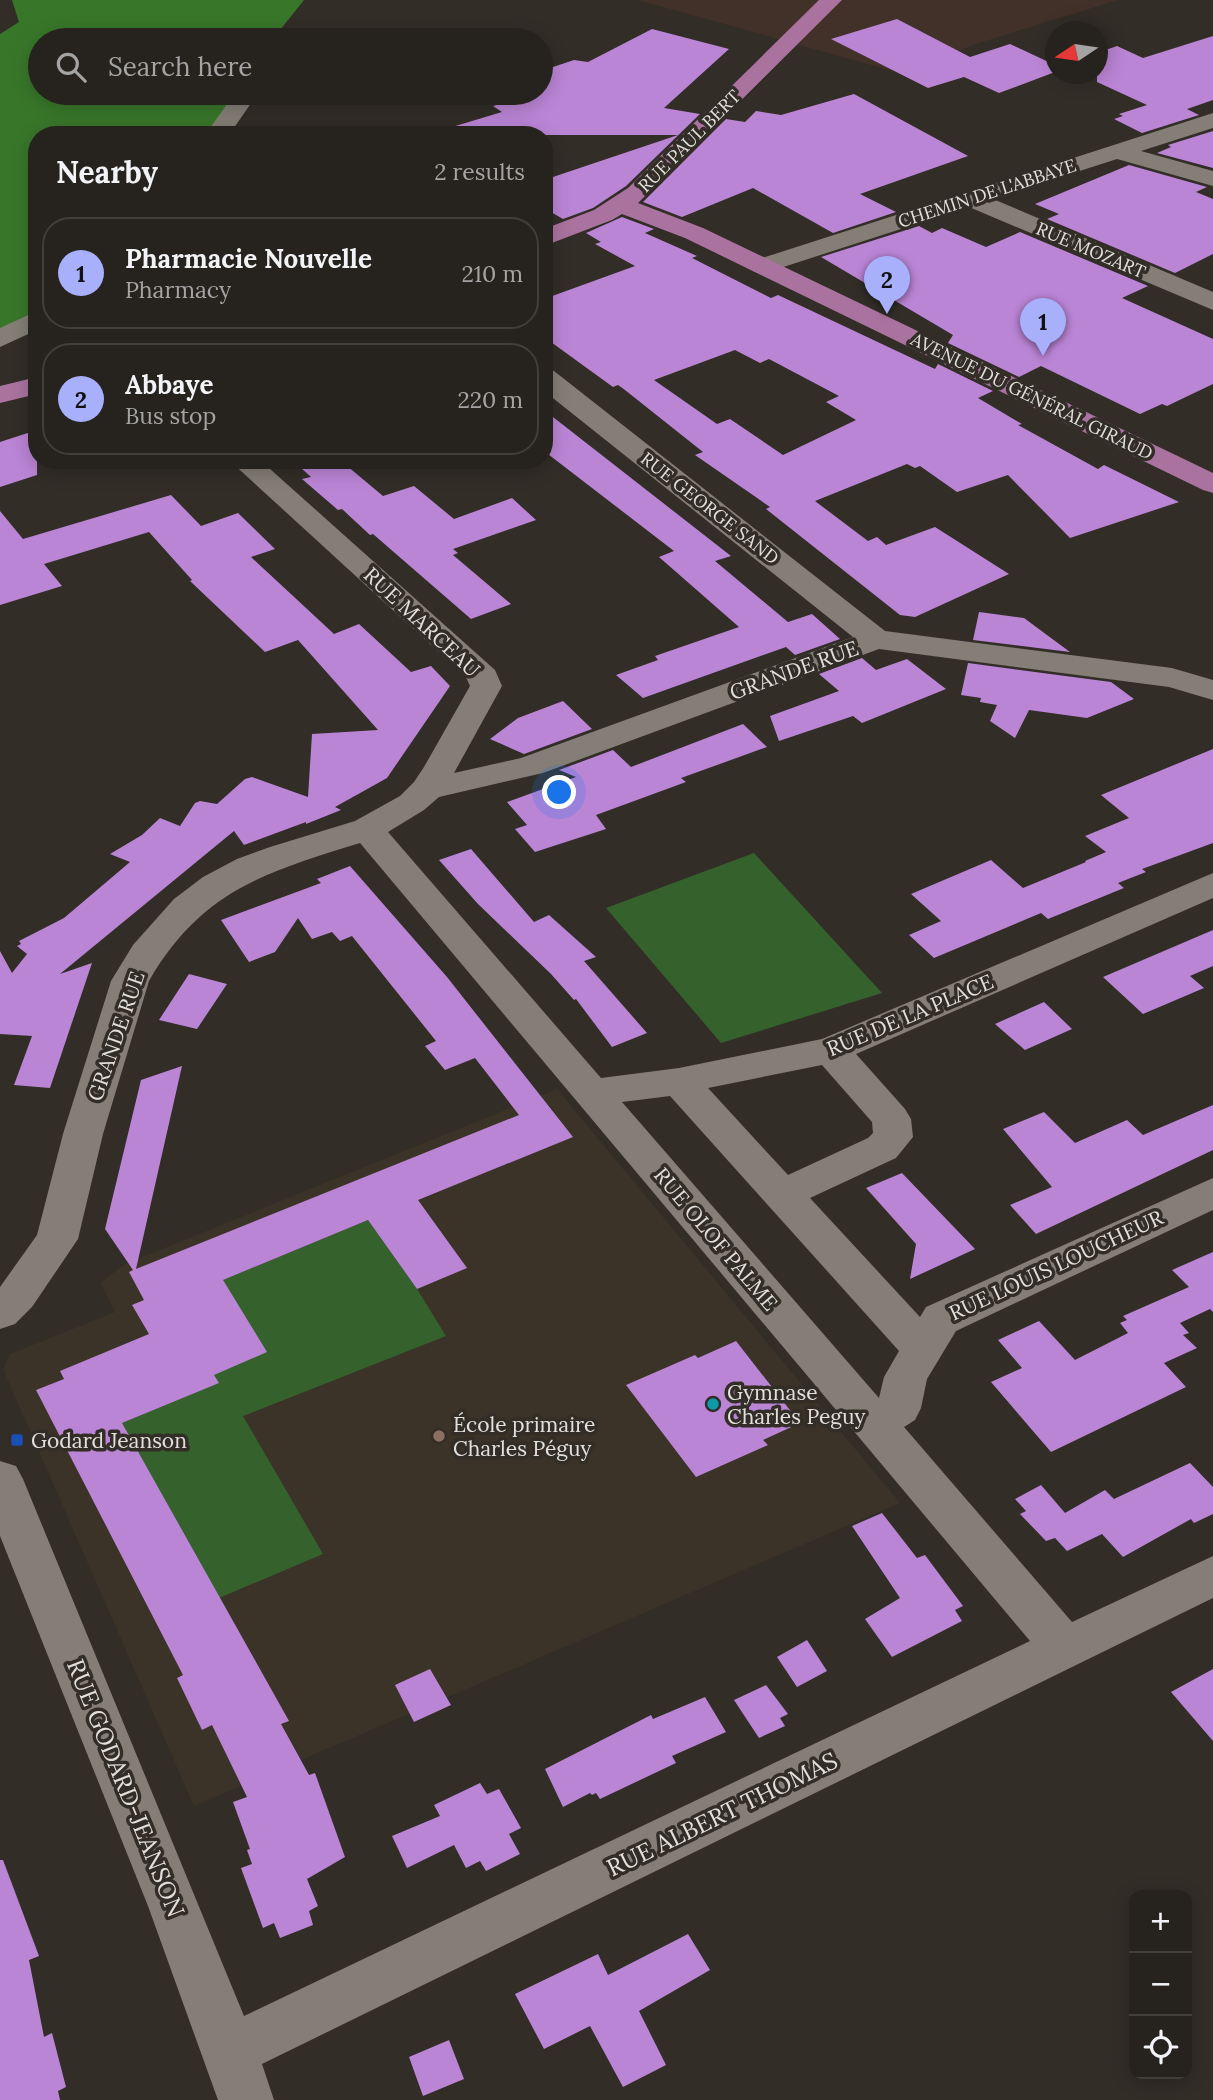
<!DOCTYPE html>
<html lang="en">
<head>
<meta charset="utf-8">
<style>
  body { margin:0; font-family:Lora,serif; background:#322f2a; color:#f1f3f6 }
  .controls { position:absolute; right:21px; bottom:21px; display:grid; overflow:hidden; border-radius:14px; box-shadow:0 4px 18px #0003 }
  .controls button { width:63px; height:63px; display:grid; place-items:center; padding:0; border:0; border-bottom:2px solid #423f3b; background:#26221d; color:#f1f3f6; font:35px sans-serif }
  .compass { position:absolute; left:1045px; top:21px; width:63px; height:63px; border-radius:50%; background:#26221d; box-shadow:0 4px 18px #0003; rotate:257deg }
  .you { position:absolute; left:560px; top:793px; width:24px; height:24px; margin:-18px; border:5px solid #fff; border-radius:50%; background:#1a73e8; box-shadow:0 0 0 10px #1a73e833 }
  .badge { display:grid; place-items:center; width:46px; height:46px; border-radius:50%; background:#a8b0fc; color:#111; font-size:23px; font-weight:700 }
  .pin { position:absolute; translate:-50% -58px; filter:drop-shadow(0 2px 4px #0008) }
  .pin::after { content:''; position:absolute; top:37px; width:24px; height:21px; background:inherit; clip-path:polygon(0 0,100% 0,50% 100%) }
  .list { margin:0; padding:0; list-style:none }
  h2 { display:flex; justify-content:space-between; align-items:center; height:91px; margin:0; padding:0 28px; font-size:30px }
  h2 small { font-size:23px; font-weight:400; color:#a4a4a4 }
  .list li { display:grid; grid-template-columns:46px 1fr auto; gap:21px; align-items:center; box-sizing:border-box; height:112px; margin:0 14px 14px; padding:0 14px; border:2px solid #423f3b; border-radius:28px }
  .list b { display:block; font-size:26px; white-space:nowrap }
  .list p { margin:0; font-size:23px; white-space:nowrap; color:#a4a4a4 }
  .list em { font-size:23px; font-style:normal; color:#a4a4a4 }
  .icon { flex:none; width:38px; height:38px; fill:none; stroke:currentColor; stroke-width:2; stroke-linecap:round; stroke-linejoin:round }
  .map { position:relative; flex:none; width:1213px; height:2100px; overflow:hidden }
  .search { position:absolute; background:#26221d; box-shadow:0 4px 18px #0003; left:28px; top:28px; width:525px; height:77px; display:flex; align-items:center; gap:18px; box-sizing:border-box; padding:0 24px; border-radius:38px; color:#a4a4a4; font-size:26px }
  .panel { position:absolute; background:#26221d; box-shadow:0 4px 18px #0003; left:28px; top:126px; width:525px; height:343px; border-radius:28px }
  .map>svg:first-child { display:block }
</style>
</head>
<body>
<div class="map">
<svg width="1213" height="2100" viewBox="0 0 1213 2100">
  <rect width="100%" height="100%" fill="#322d27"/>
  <path fill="#423128" d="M638,0H1118L976,44L900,73Z"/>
  <path fill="#3b3327" d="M557,1089L900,1503L194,1806L3,1369L10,1354L115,1312L100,1283L125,1264Z"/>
  <path fill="#35622c" d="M754,853L882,993L721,1043L606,908Z
    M368,1220L417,1289L446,1336L243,1416L323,1554L219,1598L122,1423L218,1383L214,1375L223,1280Z"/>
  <path fill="#38772a" d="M12,0H304L272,40H40V93H236L206,135H37V311L0,332V34L19,22Z"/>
  <path fill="#bb85d6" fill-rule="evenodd" d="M897,19L970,57L1010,44L1055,65V72L999,93L964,77L928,88L831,39Z
    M652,29L729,49L664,108L700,114L626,186L593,208L563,219L544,208V180L678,135H453L452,127L502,112L493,106L541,93V71L574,60L588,62Z
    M1213,36V100L1187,109L1199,115L1142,133L1114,119L1123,116L1119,114L1147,105L1097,82V53L1117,46L1143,58Z
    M854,94L968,156L860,194L896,212L833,233L753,188L682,217L643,202L726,119L745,122L756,111L781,115Z
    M1213,131V168L1157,153L1171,147L1168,145Z
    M1129,165L1207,187L1196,192L1213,199V254L1175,273L1047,219L1059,214L1035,204Z
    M622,217L654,229L645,233L697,256L692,258L771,298L778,295L935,369L938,364L993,391L978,398L1022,424L1018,425L1098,469L1104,465L1179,502L1070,538L1008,475L957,492L920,466L915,468L907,464L815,501L868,541L877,537L886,545L935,527L1009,574L915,617L900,615L766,509L770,507L695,455L703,452L625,390L618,385L613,387L544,337V299L635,266L595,244L601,242L586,233ZM735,350L760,363L769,359L839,396L826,402L856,420L783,455L730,419L717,424L654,380Z
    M919,226L932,233L942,228L986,247L1020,232L1148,286L1122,298L1213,339V384L1167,406L1162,404L1140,414L1041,366L1019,377L948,343L953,335L821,257Z
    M544,410L731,556L715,561L788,622L812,614L840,639L795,655L786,647L643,698L616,675L658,660L655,656L739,627L659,557L674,551L544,451Z
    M37,430V475L0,487V442Z
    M292,460H340L383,496L414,486L454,519L512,498L536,520L453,549L458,553L453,555L511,604L471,619L373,534L370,535L342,509L338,510L302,479L311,477Z
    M171,495L201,526L238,513L275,549L251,557L334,634L359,624L411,672L431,666L450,686L387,778L335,807L341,810L306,824V822L244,845L234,831L60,974L92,963L50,1088L14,1085L32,1036L0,1034V951L12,973L27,954L17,946L21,944L19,941L64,918L130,862L110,854L142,835L160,818L180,826L195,803L200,801L217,804L245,779L252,777L308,797L312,734L378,730L298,640L265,652L190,581L192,580L149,532L44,564L62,586L0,605V511L23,539Z
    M979,612L1024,618L1070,652L973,640Z
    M862,658L876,670L907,659L946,689L862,723L853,716L779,741L770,716L839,691L819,674Z
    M968,663L1111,682L1134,699L1087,718L1029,710L1015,738L990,721L997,705L980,702L981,698L961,695Z
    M563,701L592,729L524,754L490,739L518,718Z
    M743,724L767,747L681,778L686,782L596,815L606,829L535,852L515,829L527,825L507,802L576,777L559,770L613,750L631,767Z
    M1213,749V843L1142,869L1146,872L1118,883L1124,888L1048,919L1041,913L934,958L909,935L941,921L911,894L991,860L1023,888L1086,862L1085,861L1106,852L1085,836L1129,818L1101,795Z
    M471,849L534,922L549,915L596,957L584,961L647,1033L612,1047L576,999L574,1000L551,974L478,904L439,860Z
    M350,866L447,977L573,1137L418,1200L467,1268L417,1289L368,1220L223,1280L267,1352L214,1375L219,1383L122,1423L289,1721L281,1724L309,1775L315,1773L345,1857L307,1879L318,1906L309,1911L313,1925L280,1938L274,1923L263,1928L241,1868L252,1864L247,1850L250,1849L233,1802L247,1797L212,1725L202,1730L177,1678L183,1675L36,1390L64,1379L60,1371L149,1334L132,1305L144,1300L129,1272L133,1270L105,1229L141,1080L182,1066L136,1269L519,1115L475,1058L445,1070L425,1046L436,1041L352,936L340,941L332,932L312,939L298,918L275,952L249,962L221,920L321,883L317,879Z
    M1213,930V966L1190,976L1204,988L1143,1014L1103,977Z
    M189,974L227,984L197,1029L159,1020Z
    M1044,1002L1072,1029L1025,1050L995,1024Z
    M1213,1105V1150L1036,1234L1010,1205L1052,1187L1003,1129L1044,1112L1075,1143L1127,1120L1143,1135Z
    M902,1173L975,1249L910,1279L916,1244L866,1188Z
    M1213,1252V1312L1210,1309L1180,1323L1189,1333L1183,1335L1197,1348L1164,1363L1186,1387L1051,1452L991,1382L1022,1368L998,1340L1039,1321L1075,1360L1128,1333L1120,1323L1127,1320L1123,1316L1189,1287L1172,1270Z
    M736,1341L800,1423L763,1440L768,1445L696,1477L626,1385L695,1355L698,1358Z
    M1190,1463L1213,1487V1514L1194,1523L1191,1519L1123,1557L1102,1534L1067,1551L1055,1538L1046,1541L1020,1514L1026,1511L1015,1499L1041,1485L1065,1513L1105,1490L1114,1499Z
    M882,1513L917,1558L925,1555L963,1606L955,1610L962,1621L892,1657L865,1619L900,1598L852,1526Z
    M807,1640L827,1671L797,1687L777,1657Z
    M430,1669L451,1705L414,1722L395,1685Z
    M1213,1669V1741L1171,1692Z
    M766,1685L788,1714L780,1718L785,1726L759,1738L734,1700Z
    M705,1697L726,1732L672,1756L676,1763L600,1799L596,1793L592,1795L590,1793L563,1807L545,1769L651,1715L653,1719Z
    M480,1783L487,1794L499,1789L521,1828L509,1834L520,1854L486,1871L480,1861L466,1868L454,1845L407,1868L392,1836L440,1816L434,1805Z
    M0,1860H3L39,1956L29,1960L44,2037L52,2033L66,2087L58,2091L60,2100H0Z
    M688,1934L710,1970L639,2011L666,2065L623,2087L590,2026L544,2049L515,1994L598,1954L608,1975Z
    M449,2040L464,2079L423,2096L409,2057Z"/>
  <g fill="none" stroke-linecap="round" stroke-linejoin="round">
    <path fill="#847e76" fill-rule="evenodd" d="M235,93H258L229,135H205Z
      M1213,113V128L1141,151L1213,171V186L1117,159L993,199L1213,292V310L969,207L771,271L762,274L753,271L749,266L753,261Z
      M37,311V330L0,347V328Z
      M544,369L554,371L885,631L1172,668L1213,680V700L1169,687L879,649L543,773L439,797L424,810L388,832L601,1078L679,1068L822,1039L1213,873V898L856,1054L905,1109L911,1119L913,1137L896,1158L810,1198L920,1317L926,1307L1213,1178V1210L956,1331L927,1379L921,1408L915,1420L904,1427L1072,1622L1213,1556V1598L262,2064L274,2100H218L148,1906L0,1536V1461L16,1466L23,1479L244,2016L1030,1641L360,843C266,872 201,891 149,981L103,1134L78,1239L32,1307L15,1324L0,1329V1287L37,1235L63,1134L111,981L133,945L174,899L203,877L237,859L270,847L355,821L400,796L414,782L424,767L470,686L466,677L229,460H260L495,670L502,686L454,773L521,758L853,637L544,391ZM822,1065L872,1122L873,1133L868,1138L788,1175L708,1088ZM670,1096L899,1351L884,1377L879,1398L622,1102Z"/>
    <path fill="#aa739f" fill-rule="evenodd" d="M819,0H842L638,203L703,228L1213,473V493L1203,490L685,238L622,214L612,220L544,246V229L594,210L628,188Z
      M37,377V394L0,403V386Z"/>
  </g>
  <circle fill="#0f9aa8" stroke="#322d27" stroke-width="2.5" cx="713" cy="1404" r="7"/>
  <circle fill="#8d6e63" stroke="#322d27" stroke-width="2.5" cx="439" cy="1436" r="7"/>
  <rect fill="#1a4fb4" stroke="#322d27" stroke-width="2.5" x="10" y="1433" width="14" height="14" rx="3.5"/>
  <g text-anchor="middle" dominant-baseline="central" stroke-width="7" stroke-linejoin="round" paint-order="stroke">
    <g font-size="18" fill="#e3e0dc" stroke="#322d27">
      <text transform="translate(689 141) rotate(-45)">RUE PAUL BERT</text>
      <text transform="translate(987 193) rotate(-18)">CHEMIN DE L'ABBAYE</text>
      <text transform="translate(1091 250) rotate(23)">RUE MOZART</text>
      <text transform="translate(1032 396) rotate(26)">AVENUE DU GÉNÉRAL GIRAUD</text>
      <text transform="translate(710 508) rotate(38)">RUE GEORGE SAND</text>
    </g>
    <g font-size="21" fill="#e3e0dc" stroke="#322d27">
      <text transform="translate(422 622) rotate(43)">RUE MARCEAU</text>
      <text transform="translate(794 670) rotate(-20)">GRANDE RUE</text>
      <text transform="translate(910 1015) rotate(-23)">RUE DE LA PLACE</text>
      <text transform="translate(116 1036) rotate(-71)">GRANDE RUE</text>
      <text transform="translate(716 1239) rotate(50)">RUE OLOF PALME</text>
      <text transform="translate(1056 1265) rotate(-25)">RUE LOUIS LOUCHEUR</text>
    </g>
    <g font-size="21" fill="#e3e0dc" stroke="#322d27" text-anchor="start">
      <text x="727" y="1392">Gymnase<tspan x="727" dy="24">Charles Peguy</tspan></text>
      <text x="453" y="1424">École primaire<tspan x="453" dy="24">Charles Péguy</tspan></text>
      <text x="31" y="1440">Godard Jeanson</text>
    </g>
    <g font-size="24" fill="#e3e0dc" stroke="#322d27">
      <text transform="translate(126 1788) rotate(68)">RUE GODARD-JEANSON</text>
      <text transform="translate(722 1814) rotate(-26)">RUE ALBERT THOMAS</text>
    </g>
  </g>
</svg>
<div class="controls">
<button>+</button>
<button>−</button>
<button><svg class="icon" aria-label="locate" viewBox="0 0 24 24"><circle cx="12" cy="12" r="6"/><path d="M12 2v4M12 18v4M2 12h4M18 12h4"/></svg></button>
</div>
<svg class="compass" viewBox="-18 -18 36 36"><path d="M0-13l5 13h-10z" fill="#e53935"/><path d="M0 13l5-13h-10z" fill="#a4a4a4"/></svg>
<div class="you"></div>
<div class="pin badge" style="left:1043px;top:356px">1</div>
<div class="pin badge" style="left:887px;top:314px">2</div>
<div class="search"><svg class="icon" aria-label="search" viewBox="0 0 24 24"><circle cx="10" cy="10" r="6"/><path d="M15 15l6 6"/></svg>Search here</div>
<section class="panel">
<h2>Nearby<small>2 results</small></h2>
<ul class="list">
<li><span class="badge">1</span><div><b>Pharmacie Nouvelle</b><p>Pharmacy</p></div><em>210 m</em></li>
<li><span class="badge">2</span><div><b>Abbaye</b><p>Bus stop</p></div><em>220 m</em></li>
</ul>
</section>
</div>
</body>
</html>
